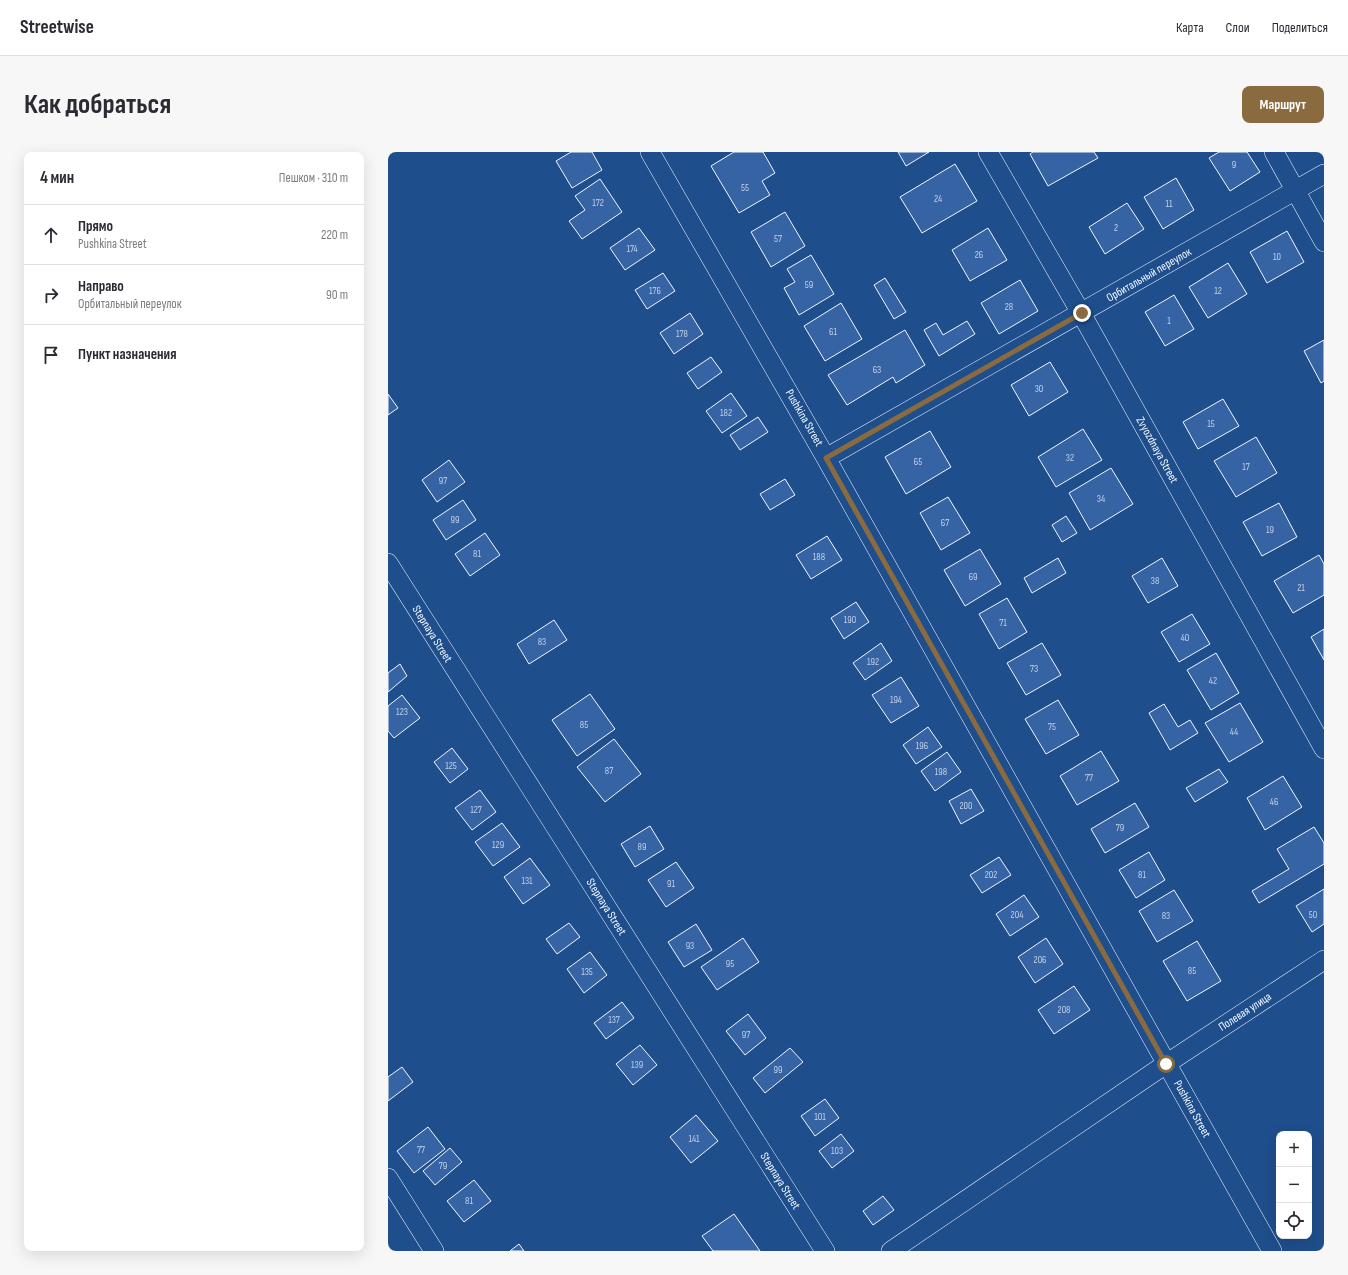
<!DOCTYPE html>
<html lang="ru">
<head>
<meta charset="utf-8">
<style>
  body { margin:0; font-family:"Sofia Sans Condensed",sans-serif; background:#f7f7f7; color:#2b2b33 }
  .controls { position:absolute; right:12px; bottom:12px; display:grid; overflow:hidden; border-radius:8px; box-shadow:0 4px 16px #0002 }
  .controls button { width:36px; height:36px; display:grid; place-items:center; padding:0; border:0; border-bottom:1px solid #e1e1e2; background:#fff; color:#2b2b33; font:20px sans-serif }
  .stop { position:absolute; width:12px; height:12px; margin:-9px; border:3px solid #8a6a3f; border-radius:50%; background:#fff }
  .stop.end { background:#8a6a3f; border-color:#fff; box-shadow:0 1px 4px #0008 }
  .list { margin:0; padding:0; list-style:none }
  h2 { display:flex; justify-content:space-between; align-items:center; height:52px; margin:0; padding:0 16px; font-size:17px }
  h2 small { font-size:13px; font-weight:400; color:#7c7c81 }
  .list li { display:grid; grid-template-columns:26px 1fr auto; gap:12px; align-items:center; box-sizing:border-box; height:60px; padding:0 16px; border-top:1px solid #e1e1e2 }
  .list b { display:block; font-size:15px; white-space:nowrap }
  .list p { margin:0; font-size:13px; white-space:nowrap; color:#7c7c81 }
  .list em { font-size:13px; font-style:normal; color:#7c7c81 }
  .icon { flex:none; width:22px; height:22px; fill:none; stroke:currentColor; stroke-width:2; stroke-linecap:round; stroke-linejoin:round }
  .map { position:relative; flex:none; width:936px; height:1099px; overflow:hidden; border-radius:8px }
  header { display:flex; align-items:center; gap:24px; box-sizing:border-box; height:56px; padding:0 20px; background:#fff; border-bottom:1px solid #e1e1e2 }
  header strong { font-size:19px }
  nav { display:flex; gap:22px; margin-inline-start:auto; font-size:14px }
  .intro { display:flex; align-items:center; justify-content:space-between; box-sizing:border-box; height:96px; padding:0 24px }
  h1 { margin:0; font-size:28px }
  .button { padding:10px 18px; border-radius:8px; background:#8a6a3f; color:#fff; font-size:14px; font-weight:700 }
  main { display:flex; gap:24px; padding:0 24px }
  aside { flex:1; background:#fff; border-radius:8px; box-shadow:0 4px 16px #0002 }
  .map>svg:first-child { display:block }
</style>
</head>
<body>
<header>
<strong>Streetwise</strong>
<nav><a>Карта</a><a>Слои</a><a>Поделиться</a></nav>
</header>
<div class="intro"><h1>Как добраться</h1><a class="button">Маршрут</a></div>
<main>
<aside>
<h2>4 мин<small>Пешком · 310 m</small></h2>
<ul class="list">
<li><svg class="icon" aria-label="ahead" viewBox="0 0 24 24"><path d="M12 20V5M6 11l6-6 6 6"/></svg><div><b>Прямо</b><p>Pushkina Street</p></div><em>220 m</em></li>
<li><svg class="icon" aria-label="right" viewBox="0 0 24 24"><path d="M7 20v-9h11M14 6l5 5-5 5"/></svg><div><b>Направо</b><p>Орбитальный переулок</p></div><em>90 m</em></li>
<li><svg class="icon" aria-label="arrive" viewBox="0 0 24 24"><path d="M6 21V4h12l-3 4 3 4H6"/></svg><div><b>Пункт назначения</b></div></li>
</ul>
</aside>
<div class="map">
<svg width="936" height="1099" viewBox="0 0 936 1099">
  <rect width="100%" height="100%" fill="#1f4e8c"/>
  <path fill="#3563a3" stroke="#f2f6ff" d="M183,0H204L214,18L184,36L168,9Z
    M346,0H375L387,21L374,29L382,43L351,61L323,14Z
    M510,0H541L518,14Z
    M645,0H706L710,6L660,34L642,2Z
    M831,0H859L872,20L842,39L821,6Z
    M567,12L589,49L534,81L512,45Z
    M788,26L806,58L775,77L756,45Z
    M212,27L234,60L194,87L181,69L197,58L187,44Z
    M739,51L756,77L717,102L701,75Z
    M397,60L417,94L383,115L363,80Z
    M251,76L267,98L237,118L222,96Z
    M600,76L619,108L582,129L564,98Z
    M899,79L916,110L879,131L862,100Z
    M423,103L446,142L411,163L396,136L407,130L399,117Z
    M840,111L859,142L820,166L801,135Z
    M275,121L287,139L259,157L247,138Z
    M497,126L518,160L506,167L486,133Z
    M632,128L650,159L611,182L593,151Z
    M786,143L806,177L777,194L757,160Z
    M453,151L474,187L437,209L416,174Z
    M302,161L315,182L286,202L272,181Z
    M579,169L587,182L551,204L536,178L548,171L555,183Z
    M517,178L537,213L508,231L505,225L459,253L440,223Z
    M936,188V229L933,231L916,199Z
    M323,205L334,220L310,237L299,221Z
    M662,210L680,240L641,264L623,233Z
    M343,241L359,264L334,281L318,259Z
    M0,242L10,256L0,263Z
    M835,247L851,274L810,297L795,270Z
    M370,265L380,280L352,298L342,283Z
    M695,277L714,308L668,335L650,305Z
    M542,279L563,315L518,342L497,305Z
    M868,285L889,321L848,345L826,309Z
    M61,308L77,330L49,350L34,328Z
    M723,316L745,352L702,378L681,341Z
    M397,327L407,343L382,358L372,342Z
    M560,345L582,381L553,398L532,361Z
    M75,348L88,368L58,388L45,368Z
    M891,351L909,385L874,404L855,370Z
    M678,364L689,381L674,390L664,373Z
    M97,381L112,403L82,424L67,402Z
    M439,384L454,408L423,427L408,403Z
    M592,397L613,432L577,454L556,418Z
    M931,403L936,412V443L905,461L886,429Z
    M670,406L678,421L644,441L636,426Z
    M774,406L790,434L760,451L744,424Z
    M619,446L639,480L611,497L591,462Z
    M468,450L481,470L456,487L443,466Z
    M804,462L822,492L791,510L773,480Z
    M166,468L179,488L141,512L129,492Z
    M936,477V508L923,485Z
    M493,491L504,509L477,528L465,511Z
    M654,491L673,523L638,543L619,511Z
    M828,501L851,541L823,558L799,518Z
    M12,512L19,524L0,540V521Z
    M513,525L531,554L503,571L484,543Z
    M202,542L227,577L189,604L164,568Z
    M14,543L32,566L6,586L0,579V554Z
    M670,548L691,583L658,602L637,567Z
    M852,551L875,590L841,610L817,571Z
    M776,552L790,575L802,568L810,581L782,598L761,561Z
    M540,575L554,595L528,612L515,593Z
    M226,587L253,622L217,650L189,615Z
    M64,596L80,617L62,631L46,610Z
    M713,599L731,629L689,653L672,624Z
    M559,600L573,620L547,639L533,619Z
    M831,617L840,630L807,650L798,636Z
    M895,624L914,655L877,678L859,646Z
    M583,637L596,659L573,672L561,649Z
    M92,638L108,660L84,678L67,656Z
    M747,651L761,675L717,701L703,677Z
    M114,671L132,695L105,714L87,690Z
    M262,674L276,697L247,715L233,692Z
    M926,675L936,691V712L871,751L864,739L901,717L889,697Z
    M761,700L777,728L748,746L731,718Z
    M611,705L623,723L594,741L582,723Z
    M142,706L162,733L135,752L116,725Z
    M288,710L306,736L278,755L260,728Z
    M936,737V772L924,780L908,754Z
    M786,738L805,769L769,790L751,759Z
    M636,743L651,765L622,784L608,762Z
    M181,771L192,785L169,802L158,787Z
    M308,772L324,798L296,815L280,790Z
    M355,786L371,810L329,838L313,815Z
    M658,786L675,812L647,831L630,805Z
    M809,789L833,829L799,849L775,809Z
    M202,800L219,823L196,841L179,817Z
    M686,834L702,858L666,882L650,858Z
    M234,850L246,866L218,887L206,871Z
    M360,862L378,886L357,903L338,879Z
    M252,893L269,913L245,933L228,912Z
    M402,896L415,910L377,941L365,926Z
    M14,915L25,930L0,949V925Z
    M437,947L451,966L427,984L413,964Z
    M308,963L330,989L303,1011L282,985Z
    M40,975L57,997L26,1021L9,999Z
    M453,982L466,999L444,1016L431,999Z
    M62,996L74,1010L47,1033L35,1019Z
    M86,1028L103,1049L76,1070L59,1049Z
    M495,1044L506,1058L485,1073L475,1059Z
    M346,1062L372,1099H325L314,1084Z
    M131,1092L136,1099H122Z"/>
  <g fill="none" stroke-linecap="round" stroke-linejoin="round">
    <defs>
      <path id="street" d="M262,0L438,306L884,1099
        M600,0L693,161L936,597
        M886,0L936,90
        M438,306L936,22
        M0,411L437,1099
        M0,1026L46,1099
        M503,1099L778,912L936,808"/>
    </defs>
    <use href="#street" stroke="#f2f6ff" stroke-width="20"/>
    <use href="#street" stroke="#1f4e8c" stroke-width="19"/>
  </g>
  <g fill="none" stroke-linecap="round" stroke-linejoin="round">
    <path stroke="#8a6a3f" stroke-width="5" d="M694,161L438,306L778,912"/>
  </g>
  <g text-anchor="middle" dominant-baseline="central" stroke-width="3" stroke-linejoin="round" paint-order="stroke">
    <g font-size="10" fill="#c3d1e8">
      <text x="846" y="13">9</text>
      <text x="357" y="36">55</text>
      <text x="550" y="47">24</text>
      <text x="210" y="51">172</text>
      <text x="781" y="52">11</text>
      <text x="728" y="76">2</text>
      <text x="390" y="87">57</text>
      <text x="244" y="97">174</text>
      <text x="591" y="103">26</text>
      <text x="889" y="105">10</text>
      <text x="421" y="133">59</text>
      <text x="267" y="139">176</text>
      <text x="830" y="139">12</text>
      <text x="621" y="155">28</text>
      <text x="781" y="169">1</text>
      <text x="445" y="180">61</text>
      <text x="294" y="182">178</text>
      <text x="489" y="218">63</text>
      <text x="651" y="237">30</text>
      <text x="338" y="261">182</text>
      <text x="823" y="272">15</text>
      <text x="682" y="306">32</text>
      <text x="530" y="310">65</text>
      <text x="858" y="315">17</text>
      <text x="55" y="329">97</text>
      <text x="713" y="347">34</text>
      <text x="67" y="368">99</text>
      <text x="557" y="371">67</text>
      <text x="882" y="378">19</text>
      <text x="89" y="402">81</text>
      <text x="431" y="405">188</text>
      <text x="585" y="425">69</text>
      <text x="767" y="429">38</text>
      <text x="913" y="436">21</text>
      <text x="462" y="468">190</text>
      <text x="615" y="471">71</text>
      <text x="797" y="486">40</text>
      <text x="154" y="490">83</text>
      <text x="485" y="510">192</text>
      <text x="646" y="517">73</text>
      <text x="825" y="529">42</text>
      <text x="508" y="548">194</text>
      <text x="14" y="560">123</text>
      <text x="196" y="573">85</text>
      <text x="664" y="575">75</text>
      <text x="846" y="580">44</text>
      <text x="534" y="594">196</text>
      <text x="63" y="614">125</text>
      <text x="221" y="619">87</text>
      <text x="553" y="620">198</text>
      <text x="701" y="626">77</text>
      <text x="886" y="650">46</text>
      <text x="578" y="654">200</text>
      <text x="88" y="658">127</text>
      <text x="732" y="676">79</text>
      <text x="110" y="693">129</text>
      <text x="254" y="695">89</text>
      <text x="603" y="723">202</text>
      <text x="754" y="723">81</text>
      <text x="139" y="729">131</text>
      <text x="283" y="732">91</text>
      <text x="629" y="763">204</text>
      <text x="925" y="763">50</text>
      <text x="778" y="764">83</text>
      <text x="302" y="794">93</text>
      <text x="652" y="808">206</text>
      <text x="342" y="812">95</text>
      <text x="804" y="819">85</text>
      <text x="199" y="820">135</text>
      <text x="676" y="858">208</text>
      <text x="226" y="868">137</text>
      <text x="358" y="883">97</text>
      <text x="249" y="913">139</text>
      <text x="390" y="918">99</text>
      <text x="432" y="965">101</text>
      <text x="306" y="987">141</text>
      <text x="33" y="998">77</text>
      <text x="449" y="999">103</text>
      <text x="55" y="1014">79</text>
      <text x="81" y="1049">81</text>
    </g>
    <g font-size="12" fill="#f2f6ff" stroke="#1f4e8c">
      <text transform="translate(761 123) rotate(-30)">Орбитальный переулок</text>
      <text transform="translate(416 266) rotate(60)">Pushkina Street</text>
      <text transform="translate(769 298) rotate(61)">Zvyozdnaya Street</text>
      <text transform="translate(44 482) rotate(58)">Stepnaya Street</text>
      <text transform="translate(218 755) rotate(58)">Stepnaya Street</text>
      <text transform="translate(857 860) rotate(-33)">Полевая улица</text>
      <text transform="translate(804 957) rotate(61)">Pushkina Street</text>
      <text transform="translate(392 1029) rotate(58)">Stepnaya Street</text>
    </g>
  </g>
</svg>
<div class="controls">
<button>+</button>
<button>−</button>
<button><svg class="icon" aria-label="locate" viewBox="0 0 24 24"><circle cx="12" cy="12" r="6"/><path d="M12 2v4M12 18v4M2 12h4M18 12h4"/></svg></button>
</div>
<div class="stop" style="left:778px;top:912px"></div>
<div class="stop end" style="left:694px;top:161px"></div>
</div>
</main>
</body>
</html>
